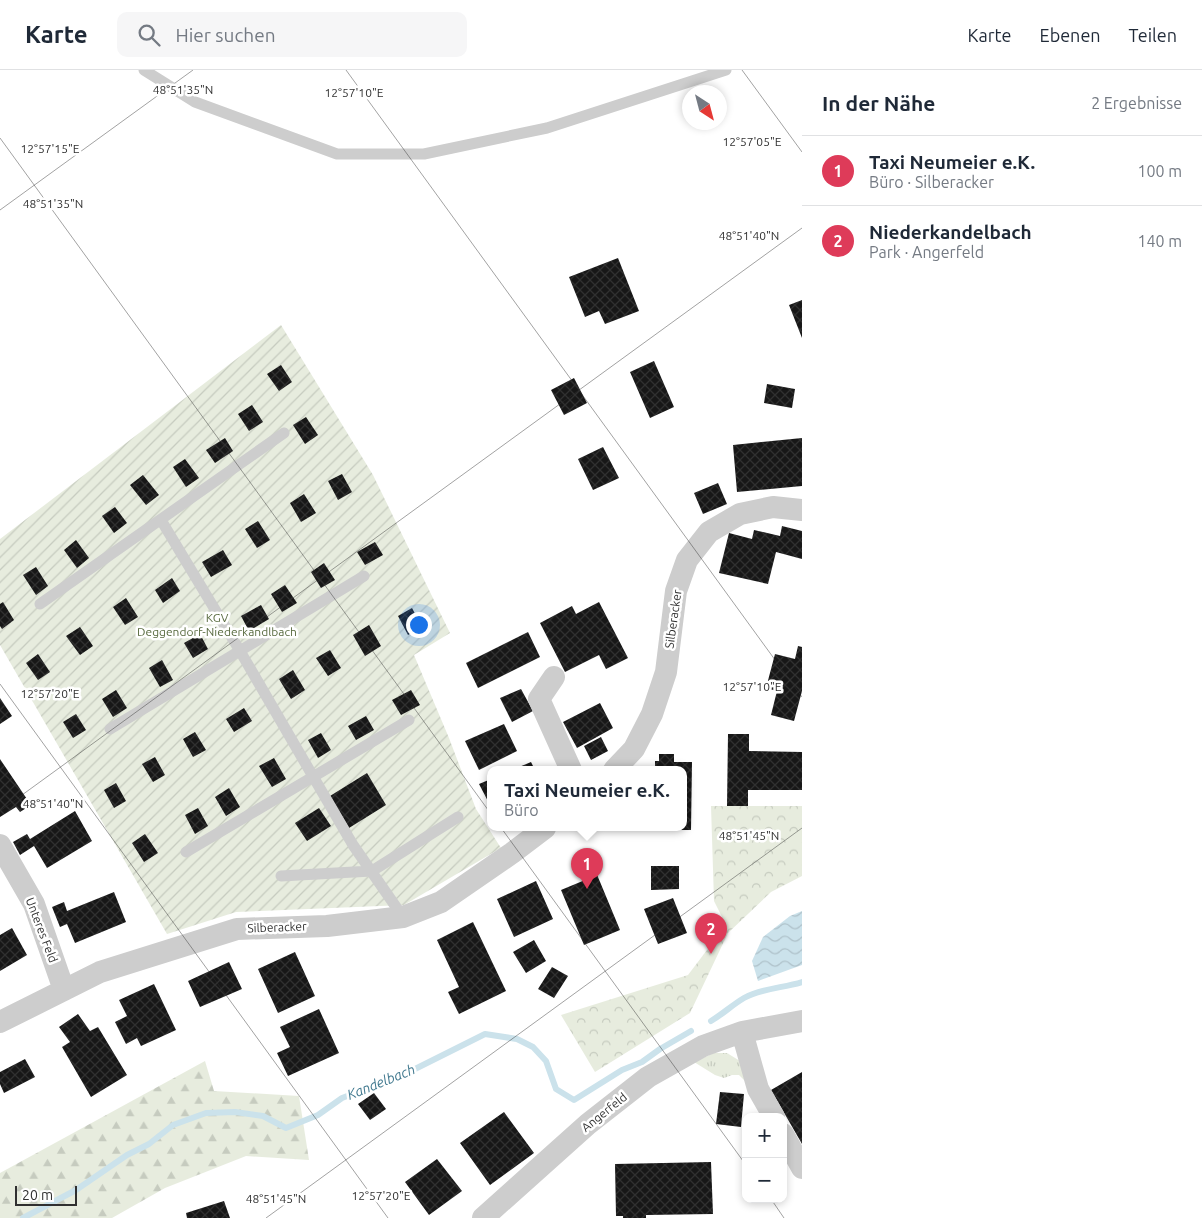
<!DOCTYPE html>
<html lang="de">
<head>
<meta charset="utf-8">
<style>
  body { margin:0; font-family:Ubuntu,sans-serif; background:#f6f6f7; color:#1f2937 }
  .controls { position:absolute; right:15px; bottom:15px; display:grid; overflow:hidden; border-radius:10px; box-shadow:0 2px 8px #0003 }
  .controls button { width:45px; height:45px; display:grid; place-items:center; padding:0; border:0; border-bottom:1px solid #e0e1e3; background:#fff; color:#1f2937; font:25px sans-serif }
  .compass { position:absolute; left:682px; top:15px; width:45px; height:45px; border-radius:50%; background:#fff; box-shadow:0 2px 8px #0003; rotate:144deg }
  .scale { position:absolute; left:15px; bottom:12px; width:62px; box-sizing:border-box; padding-left:5px; border:2px solid #303030; border-top:0; font-size:14px; line-height:18px; white-space:nowrap; color:#303030; -webkit-text-stroke:4px #fff; paint-order:stroke }
  .you { position:absolute; left:418px; top:554px; width:18px; height:18px; margin:-12px; border:4px solid #fff; border-radius:50%; background:#1a73e8; box-shadow:0 0 0 8px #1a73e833 }
  .badge { display:grid; place-items:center; width:32px; height:32px; border-radius:50%; background:#de3b59; color:#fff; font-size:16px; font-weight:700 }
  .pin { position:absolute; translate:-50% -41px; filter:drop-shadow(0 1px 2px #0008) }
  .pin::after { content:''; position:absolute; top:26px; width:18px; height:15px; background:inherit; clip-path:polygon(0 0,100% 0,50% 100%) }
  .popup { position:absolute; left:487px; top:696px; width:200px; height:65px; box-sizing:border-box; display:grid; place-content:center; border-radius:10px; background:#fff; filter:drop-shadow(0 1px 4px #0005); font-size:16px; white-space:nowrap; color:#747a83 }
  .popup b { font-size:19px; color:#1f2937 }
  .popup::after { content:''; position:absolute; left:50%; top:100%; margin-left:-10px; border:10px solid transparent; border-top-color:#fff }
  .list { margin:0; padding:0; list-style:none }
  h2 { display:flex; justify-content:space-between; align-items:center; height:65px; margin:0; padding:0 20px; font-size:21px }
  h2 small { font-size:16px; font-weight:400; color:#747a83 }
  .list li { display:grid; grid-template-columns:32px 1fr auto; gap:15px; align-items:center; box-sizing:border-box; height:70px; padding:0 20px; border-top:1px solid #e0e1e3 }
  .list b { display:block; font-size:19px; white-space:nowrap }
  .list p { margin:0; font-size:16px; white-space:nowrap; color:#747a83 }
  .list em { font-size:16px; font-style:normal; color:#747a83 }
  .icon { flex:none; width:28px; height:28px; fill:none; stroke:currentColor; stroke-width:2; stroke-linecap:round; stroke-linejoin:round }
  .map { position:relative; flex:none; width:802px; height:1148px; overflow:hidden }
  header { display:flex; align-items:center; gap:30px; box-sizing:border-box; height:70px; padding:0 25px; background:#fff; border-bottom:1px solid #e0e1e3 }
  header strong { font-size:24px }
  nav { display:flex; gap:28px; margin-inline-start:auto; font-size:18px }
  .search { width:350px; height:45px; background:#f6f6f7; display:flex; align-items:center; gap:12px; box-sizing:border-box; padding:0 18px; border-radius:10px; color:#747a83; font-size:19px }
  main { display:flex }
  aside { flex:1; background:#fff }
  .map>svg:first-child { display:block }
</style>
</head>
<body>
<header>
<strong>Karte</strong>
<div class="search"><svg class="icon" aria-label="search" viewBox="0 0 24 24"><circle cx="10" cy="10" r="6"/><path d="M15 15l6 6"/></svg>Hier suchen</div>
<nav><a>Karte</a><a>Ebenen</a><a>Teilen</a></nav>
</header>
<main>
<div class="map">
<svg width="802" height="1148" viewBox="0 0 802 1148">
  <defs>
    <pattern id="grass-tufts" width="24" height="20" patternUnits="userSpaceOnUse" patternTransform="scale(1.25)"><rect width="24" height="20" fill="#e7ecde"/><path d="M3 7l-1-3M5 7V3M7 7l1-3M15 17l-1-3M17 17v-4M19 17l1-3" fill="none" stroke="#c6cbbf"/></pattern>
    <pattern id="forest-firs" width="22" height="20" patternUnits="userSpaceOnUse" patternTransform="scale(1.25)"><rect width="22" height="20" fill="#e7ecde"/><path d="M5 1l3.5 6h-7zM16 11l3.5 6h-7z" fill="#c6cbbf"/></pattern>
    <pattern id="park-crowns" width="20" height="18" patternUnits="userSpaceOnUse" patternTransform="scale(1.25)"><rect width="20" height="18" fill="#e7ecde"/><path d="M2 6a3 3 0 1 1 6 0M12 15a3 3 0 1 1 6 0" fill="none" stroke="#c6cbbf"/></pattern>
    <pattern id="garden-furrows" width="10" height="10" patternUnits="userSpaceOnUse" patternTransform="scale(1.25)"><rect width="10" height="10" fill="#e7ecde"/><path d="M-1 1l2-2M0 10L10 0M9 11l2-2" fill="none" stroke="#c6cbbf"/></pattern>
    <pattern id="water-waves" width="16" height="10" patternUnits="userSpaceOnUse" patternTransform="scale(1.25)"><rect width="16" height="10" fill="#cbe2eb"/><path d="M0 5q4-4 8 0t8 0" fill="none" stroke="#afc2ca"/></pattern>
    <pattern id="building-cross-hatch" width="8" height="8" patternUnits="userSpaceOnUse" patternTransform="scale(1.25)"><rect width="8" height="8" fill="#171717"/><path d="M0 0l8 8M0 8l8-8" fill="none" stroke="#303030"/></pattern>
  </defs>
  <rect width="100%" height="100%" fill="#fff"/>
  <path fill="url(#grass-tufts)" d="M714,983H727L740,991L747,1013L739,1005H732L724,1008L715,1005L694,992Z"/>
  <path fill="url(#forest-firs)" d="M205,991L214,1021L299,1026L309,1090L246,1086L165,1118L112,1148H0V1103Z"/>
  <path fill="url(#park-crowns)" d="M711,736H802V806L771,822L728,863L690,943L595,1002L561,945L688,905L726,855L714,831Z"/>
  <path fill="url(#garden-furrows)" d="M281,255L373,405L450,563L414,585L449,668L476,739L501,778L404,835L236,842L167,864L0,575V469Z"/>
  <path fill="url(#water-waves)" d="M802,841V895L758,911L752,891L763,867L790,846Z"/>
  <g fill="none" stroke-linecap="round" stroke-linejoin="round">
    <path stroke="#cbe2eb" stroke-width="6" d="M711,951C723,944 732,935 744,928C762,918 783,918 802,912
      M23,1148L76,1120L127,1085L149,1074L173,1055L206,1043L235,1042L263,1046L286,1058L318,1045L342,1028L405,1004L485,964L517,969L533,977L546,991L556,1019L574,1030L622,1000L642,992L660,979L691,961"/>
  </g>
  <path fill="url(#building-cross-hatch)" d="M618,188L639,241L605,254L599,241L585,247L569,207Z
    M802,230V268L789,235Z
    M654,291L674,337L650,348L630,302Z
    M281,295L292,312L279,321L267,304Z
    M574,308L587,333L564,345L551,320Z
    M767,314L795,319L792,338L764,333Z
    M252,335L263,352L249,361L238,344Z
    M306,347L318,365L305,374L293,355Z
    M225,368L233,381L215,393L206,380Z
    M802,368V416L737,422L733,375Z
    M603,377L619,408L593,420L578,389Z
    M185,389L199,408L186,417L173,397Z
    M342,404L352,422L338,430L328,411Z
    M143,405L159,425L146,435L130,415Z
    M718,413L727,434L703,444L694,423Z
    M304,424L316,443L301,452L290,433Z
    M115,437L127,453L114,463L102,446Z
    M258,451L270,470L257,478L245,459Z
    M782,456L802,461V489L776,482L768,514L719,503L729,463L752,469L754,460L780,466Z
    M76,470L89,488L77,498L64,480Z
    M375,472L383,485L365,495L357,482Z
    M223,480L232,495L211,507L202,492Z
    M324,493L335,510L321,518L311,502Z
    M36,497L48,516L36,525L23,505Z
    M172,508L180,521L163,533L155,520Z
    M285,515L297,533L282,542L271,524Z
    M126,528L138,547L125,555L113,537Z
    M3,532L14,550L2,559L0,556V534Z
    M599,532L628,588L606,599L599,585L565,602L540,553L572,536L576,544Z
    M261,535L269,549L249,561L241,546Z
    M412,538L422,557L408,565L398,546Z
    M369,555L381,576L365,586L353,565Z
    M80,557L93,576L80,585L66,566Z
    M528,562L540,587L478,618L466,593Z
    M200,564L208,579L193,588L184,573Z
    M798,576L802,577V621L794,651L771,645L777,621L766,618L775,584L795,589Z
    M330,580L341,598L328,606L316,588Z
    M38,584L50,602L38,610L26,593Z
    M162,590L173,610L160,617L149,598Z
    M293,600L305,620L291,629L279,609Z
    M521,619L533,641L512,652L500,628Z
    M116,620L127,638L113,647L102,629Z
    M411,620L420,635L401,645L392,630Z
    M0,628L12,646L0,654Z
    M600,633L613,658L577,678L563,652Z
    M244,638L252,651L234,662L226,649Z
    M76,644L86,660L73,668L63,652Z
    M366,646L374,660L356,670L348,656Z
    M504,654L517,681L479,700L465,671Z
    M195,662L206,680L193,687L183,669Z
    M321,663L331,680L318,688L308,670Z
    M728,664H749V681L802,682V720H748V736H727Z
    M601,667L608,681L591,690L584,676Z
    M659,684H674V692H692L691,760H649V758H683V700H655V691H659Z
    M155,687L165,705L153,712L142,694Z
    M274,688L286,709L272,717L259,696Z
    M0,689L31,735L20,742L16,737L0,747Z
    M531,692L535,700H512Z
    M367,703L386,735L349,758L330,726Z
    M491,709V737L479,714Z
    M116,713L126,731L114,738L104,720Z
    M229,718L240,737L226,746L215,727Z
    M198,738L208,756L195,764L185,745Z
    M319,738L331,756L307,771L295,753Z
    M75,741L92,771L47,798L34,776L20,785L13,772L27,764L30,769Z
    M145,764L158,783L144,792L132,773Z
    M593,795L620,860L584,875L561,820L585,810L581,800Z
    M651,796H679V819L651,820Z
    M536,811L553,849L514,867L497,829Z
    M114,822L126,852L75,873L67,854L60,857L52,837L64,832L67,841Z
    M673,828L687,863L658,874L644,839Z
    M473,852L506,921L459,944L448,922L459,917L437,870Z
    M12,858L27,885L0,901V865Z
    M534,870L546,891L526,903L513,882Z
    M295,882L315,926L278,943L258,899Z
    M229,892L242,919L200,937L188,911Z
    M552,897L568,906L554,928L538,919Z
    M154,914L176,960L141,976L137,968L126,974L115,952L127,946L119,930Z
    M319,939L339,983L288,1006L277,983L290,977L280,957Z
    M78,944L90,961L98,957L127,1005L91,1027L62,977L70,972L59,957Z
    M25,989L35,1007L4,1023L0,1014V1002Z
    M802,1002V1074L771,1020Z
    M720,1022L744,1024L741,1057L716,1054Z
    M374,1023L386,1039L370,1050L358,1034Z
    M504,1042L534,1083L490,1115L460,1073Z
    M437,1089L462,1121L429,1145L405,1112Z
    M711,1092L713,1144L646,1145V1148H623V1146H616L615,1094Z
    M224,1131L230,1148H187L186,1143Z"/>
  <g fill="none" stroke-linecap="round" stroke-linejoin="round">
    <path stroke="#cdcdcd" stroke-width="11" d="M144,0L195,32L337,84H424L547,58L726,0
      M161,450L240,581L353,775L403,847
      M40,534L284,363
      M110,659L364,506
      M186,782L409,650
      M281,806L372,801L458,747"/>
    <path stroke="#cdcdcd" stroke-width="22" d="M554,607L539,629L571,700
      M614,700L634,679L652,644L666,602L676,521L687,490L709,462L740,444L773,437L802,440
      M0,775L34,834L64,920
      M0,952L100,902L237,859L327,856L403,847L441,832L512,783L545,758
      M742,962L758,1019L774,1047
      M783,1064L802,1098
      M483,1148L588,1054L648,1007L703,976L742,962L802,951"/>
  </g>
  <path fill="none" stroke="#303030" stroke-width="1" stroke-opacity="0.45" d="M346,0L802,627M742,0L802,82M0,68L746,1095M0,140L193,0M0,614L388,1148M0,741L802,158M771,1129L784,1148M266,1148L802,758"/>
  <g text-anchor="middle" dominant-baseline="central" stroke-width="5" stroke-linejoin="round" paint-order="stroke">
    <g font-size="12" fill="#586a3f" stroke="#fff">
      <text x="217" y="547">KGV<tspan x="217" dy="14">Deggendorf-Niederkandlbach</tspan></text>
    </g>
    <g font-size="12" fill="#303030" stroke="#fff">
      <text transform="translate(673 549) rotate(-82)">Silberacker</text>
      <text transform="translate(277 857) rotate(-2)">Silberacker</text>
      <text transform="translate(42 860) rotate(69)">Unteres Feld</text>
      <text transform="translate(604 1042) rotate(-39)">Angerfeld</text>
    </g>
    <g font-size="14" font-style="italic" fill="#41798f" stroke="#fff">
      <text transform="translate(381 1012) rotate(-22)">Kandelbach</text>
    </g>
  </g>
  <g font-size="12" text-anchor="middle" fill="#303030" stroke="#fff" stroke-width="5" stroke-linejoin="round" paint-order="stroke">
    <text x="183" y="24">48°51'35"N</text>
    <text x="354" y="27">12°57'10"E</text>
    <text x="752" y="76">12°57'05"E</text>
    <text x="50" y="83">12°57'15"E</text>
    <text x="53" y="138">48°51'35"N</text>
    <text x="749" y="170">48°51'40"N</text>
    <text x="752" y="621">12°57'10"E</text>
    <text x="50" y="628">12°57'20"E</text>
    <text x="53" y="738">48°51'40"N</text>
    <text x="749" y="770">48°51'45"N</text>
    <text x="381" y="1130">12°57'20"E</text>
    <text x="276" y="1133">48°51'45"N</text>
  </g>
</svg>
<div class="controls">
<button>+</button>
<button>−</button>
</div>
<svg class="compass" viewBox="-18 -18 36 36"><path d="M0-13l5 13h-10z" fill="#e53935"/><path d="M0 13l5-13h-10z" fill="#747a83"/></svg>
<div class="scale">20 m</div>
<div class="you"></div>
<div class="pin badge" style="left:587px;top:819px">1</div>
<div class="popup"><b>Taxi Neumeier e.K.</b>Büro</div>
<div class="pin badge" style="left:711px;top:884px">2</div>
</div>
<aside>
<h2>In der Nähe<small>2 Ergebnisse</small></h2>
<ul class="list">
<li><span class="badge">1</span><div><b>Taxi Neumeier e.K.</b><p>Büro · Silberacker</p></div><em>100 m</em></li>
<li><span class="badge">2</span><div><b>Niederkandelbach</b><p>Park · Angerfeld</p></div><em>140 m</em></li>
</ul>
</aside>
</main>
</body>
</html>
